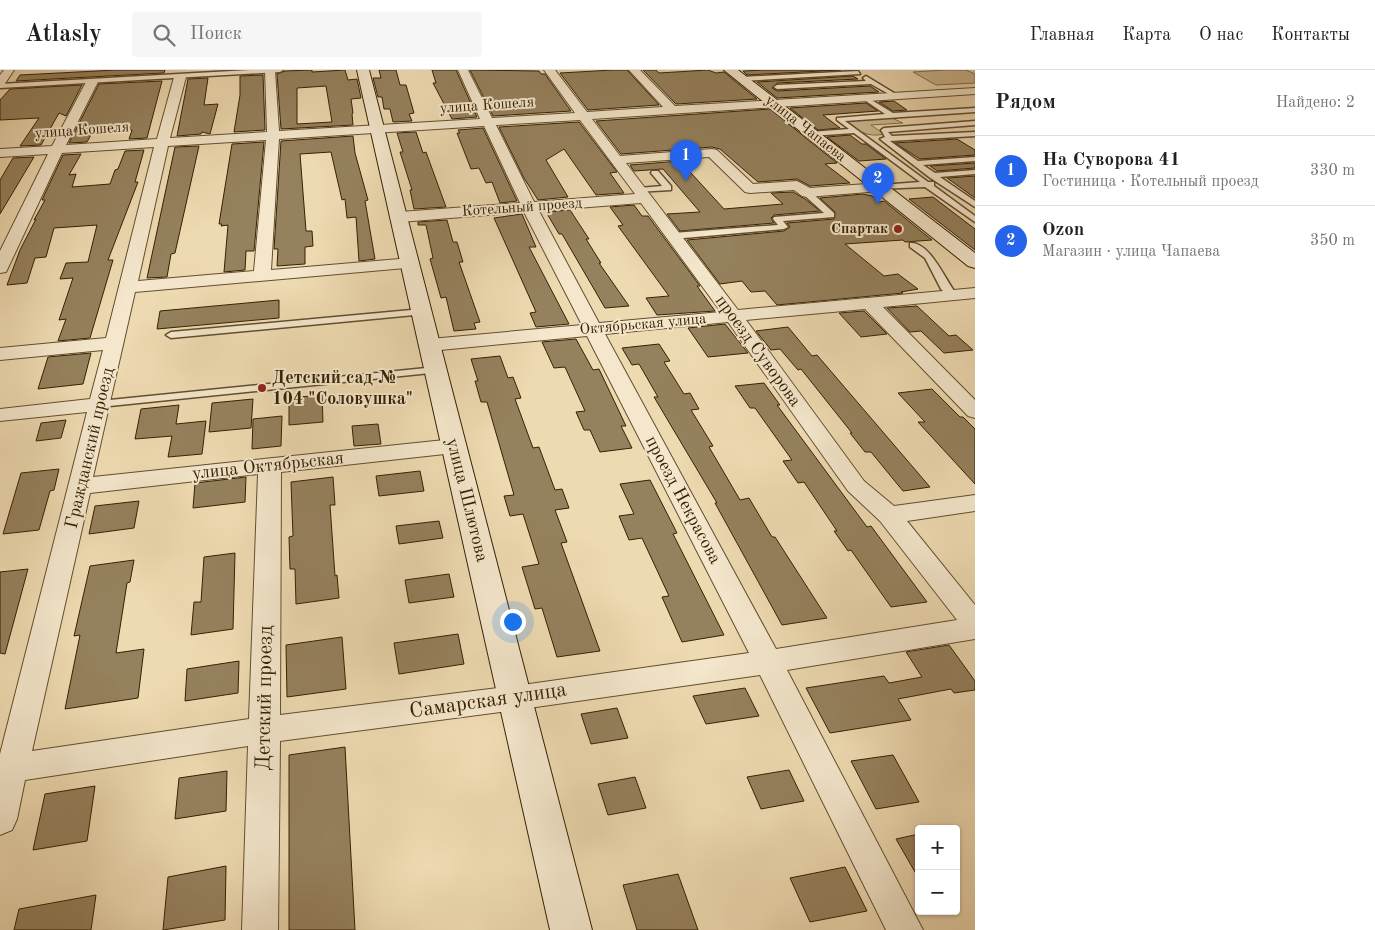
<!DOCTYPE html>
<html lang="ru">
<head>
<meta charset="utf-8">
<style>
  body { margin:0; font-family:"Old Standard TT",serif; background:#f6f6f6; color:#202124 }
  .controls { position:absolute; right:15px; bottom:15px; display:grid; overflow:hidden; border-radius:5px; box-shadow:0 1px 4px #0004 }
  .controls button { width:45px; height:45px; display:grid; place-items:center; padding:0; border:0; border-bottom:1px solid #e0e0e0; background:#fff; color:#202124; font:25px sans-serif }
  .you { position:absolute; left:512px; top:551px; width:18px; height:18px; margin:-12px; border:4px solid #fff; border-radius:50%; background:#1a73e8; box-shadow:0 0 0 8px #1a73e833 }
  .badge { display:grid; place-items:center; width:32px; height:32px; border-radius:50%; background:#2563eb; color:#fff; font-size:16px; font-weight:700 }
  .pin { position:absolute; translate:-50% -41px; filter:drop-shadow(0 1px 2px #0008) }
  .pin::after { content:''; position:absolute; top:26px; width:18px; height:15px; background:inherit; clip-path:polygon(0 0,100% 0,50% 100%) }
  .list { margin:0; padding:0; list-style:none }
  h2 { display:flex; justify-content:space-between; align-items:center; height:65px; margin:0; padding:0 20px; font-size:21px }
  h2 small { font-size:16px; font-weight:400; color:#757577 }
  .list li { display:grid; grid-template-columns:32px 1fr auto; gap:15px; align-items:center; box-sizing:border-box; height:70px; padding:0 20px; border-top:1px solid #e0e0e0 }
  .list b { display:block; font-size:19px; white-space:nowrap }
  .list p { margin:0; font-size:16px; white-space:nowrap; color:#757577 }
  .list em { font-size:16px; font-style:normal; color:#757577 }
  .icon { flex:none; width:28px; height:28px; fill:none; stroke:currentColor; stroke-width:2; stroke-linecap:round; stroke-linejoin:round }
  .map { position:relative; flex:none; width:975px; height:860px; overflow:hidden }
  header { display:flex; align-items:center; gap:30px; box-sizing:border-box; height:70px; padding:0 25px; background:#fff; border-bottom:1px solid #e0e0e0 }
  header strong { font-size:24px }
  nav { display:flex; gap:28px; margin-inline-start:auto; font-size:18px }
  .search { width:350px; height:45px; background:#f6f6f6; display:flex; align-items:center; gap:12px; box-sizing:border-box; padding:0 18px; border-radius:5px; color:#757577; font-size:19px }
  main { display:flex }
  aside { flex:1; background:#fff }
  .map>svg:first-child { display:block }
</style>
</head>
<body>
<header>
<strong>Atlasly</strong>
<div class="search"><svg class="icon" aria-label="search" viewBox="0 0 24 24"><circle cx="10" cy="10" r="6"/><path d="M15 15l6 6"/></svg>Поиск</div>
<nav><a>Главная</a><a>Карта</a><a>О нас</a><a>Контакты</a></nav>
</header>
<main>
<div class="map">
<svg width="975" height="860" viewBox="0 0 975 860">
  <rect width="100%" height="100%" fill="#eedab1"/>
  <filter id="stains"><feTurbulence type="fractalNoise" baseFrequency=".004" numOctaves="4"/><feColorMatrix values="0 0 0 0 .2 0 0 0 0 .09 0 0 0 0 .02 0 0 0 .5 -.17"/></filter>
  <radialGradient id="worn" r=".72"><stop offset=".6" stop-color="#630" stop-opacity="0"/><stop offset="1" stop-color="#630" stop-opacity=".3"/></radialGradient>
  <path fill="#cfba93" stroke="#826d4b" d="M945,0H966L975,4V13L936,15L913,2Z
    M892,48L903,53L871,55L884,64C867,68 857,60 844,51Z"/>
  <path fill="#95815d" stroke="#352003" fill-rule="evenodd" d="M116,0H165L164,3L16,11L20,5Z
    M312,0V2L345,0L348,10L357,9L361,28L351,29L353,43L352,44L353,55L281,59L277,4L285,1ZM326,16L332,52L297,54V18Z
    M379,0H396L400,15H406L414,43L409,44L412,51L393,52L390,39H384L382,27H378L373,8H381Z
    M432,0H456L477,47L452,49L433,13H436Z
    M470,0L539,1L541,4H545L571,41L493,46Z
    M613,0H627L659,35L588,40L560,3Z
    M643,0H656L659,3L708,0L716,3L724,2L757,29L676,34Z
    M764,0H841L747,5L743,1Z
    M263,5L265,60L234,62L240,25V6Z
    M853,6L858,9L777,13L772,18L777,21L870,16L879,22L777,28L757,12Z
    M208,8L204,35L218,34L210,64L202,62L201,64L177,66L188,9Z
    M162,11L147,68L129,69L132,60L92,63L87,72L69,73L99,14Z
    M82,15L66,46L59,43L41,75L20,76L39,48L0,50V30L10,19Z
    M894,31L907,40L893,41L879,32Z
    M866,33L878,41L823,45L840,58L818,60L790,38Z
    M770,39L837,93L825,94L850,113L810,116L797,109L758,112L720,79L712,77L621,84L596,51Z
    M579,52L617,102L610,103L624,123L596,125L564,79L546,90L568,127L538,130L524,108L499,57Z
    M483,58L517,131L500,133L492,112L486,113L479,98L471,99L457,63H460L458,60Z
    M416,62L423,83L426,82L446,137L414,139L410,120H412L400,82H403L397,63Z
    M850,65L862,74H866L886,89L859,91L827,67Z
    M353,66L355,83L368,130L365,131L375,189L359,191L356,147L347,148L345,129L342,130L331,82L300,84L306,161H312L313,176L305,177V194L277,196L278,179H274L281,71Z
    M957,69L975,80V85L920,89L895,73Z
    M264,72L254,181H246L245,200L224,202L228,155L221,156L222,154H219L232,74Z
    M199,76L175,183L171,184L167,207L147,208L175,77Z
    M144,80L135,112H138L108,190H113L90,268L58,271L66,249L59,250L73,208L60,209L66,193L88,192L97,155L54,158L46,187L35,188L27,213L7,215L20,180L36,149L34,150L45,130H42L63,85L81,84L69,105L76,104L72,117L110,114L115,100L118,99L125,81Z
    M34,87L0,144V110L13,88Z
    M680,91L724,139L783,134L771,123L793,122L805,129L820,141L774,145L771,148L774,153L680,161L667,144L700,142L663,99L634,101L630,95Z
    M975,93V98L937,101L930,96Z
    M975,106V128L947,108Z
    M863,124L872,126L879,132L884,131L932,170L905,172L903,170L845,174L884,206L898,204L918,219L901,222L903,223L777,235L765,221L751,222L742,211L720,214L687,170L784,161L790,157L787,153L834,149L835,142L820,128Z
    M933,127L975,159V180L909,129Z
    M634,135L642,146H648L700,216H697L715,241L657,245L646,228L669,226L618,156L623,155L610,137Z
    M570,140L589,169H586L601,193H599L629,236L605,238L562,164H559L546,142Z
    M522,144L536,177H529L569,254L536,257L530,243L536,242L494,148Z
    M447,150L453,172H457L463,192H459L480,252L474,253L476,259L454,261L446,227L441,228L430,189L433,188L426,155H418V152Z
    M279,230V248L157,259L160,241Z
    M917,236L949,266L956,265L973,280L944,283L921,261L910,262L887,238Z
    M864,241L887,264L861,267L839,243Z
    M725,254L748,283L708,287L688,258Z
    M788,257L812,286L817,285L930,417L903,421L871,382H865L850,363H852L801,299L798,300L780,279L771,280L756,261Z
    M576,269L593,300L599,299L626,356H621L632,378L600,382L590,360H584L576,342L585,341L565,297L554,298L542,272Z
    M659,274L670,291L664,292L684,324L690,323L699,339L691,340L713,376L709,377L740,430L749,428L772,467H775L827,548L782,555L715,433H717L654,327H658L639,294L632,295L622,278Z
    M91,283L83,314L38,319L48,287Z
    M500,286L508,308L513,307L521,328L515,329L533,378L539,377L555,420L562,419L569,438L555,440L567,472L561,473L600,581L557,587L542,538L535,539L522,497L539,494L523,444L510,446L504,426L514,425L487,332H481L475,311H478L471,289Z
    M764,313L780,335H777L867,457L871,456L927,532L891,537L851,480L848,481L834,461H837L804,412L798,413L783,391L792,390L755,338H750L735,316Z
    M932,319L960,347H963L975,359V414L918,352H925L898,323Z
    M322,325L323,352L289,355V328Z
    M253,329L251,358L209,362L212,333Z
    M179,335L176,354L206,351L202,384L168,387L172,366L135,369L141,339Z
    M282,346L281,376L252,379L253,349Z
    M66,350L61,368L36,371L41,353Z
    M378,354L381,374L354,376L352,356Z
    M59,399L54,420L50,421L39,460L3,464L21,403Z
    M420,401L424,421L379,426L376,406Z
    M246,407L245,432L193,438L195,413Z
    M333,407L335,435H330L335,506L337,505L339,528L296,534L295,499H290L289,467L293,466L291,412Z
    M650,410L677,463L673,464L724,565L682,572L662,527L669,526L642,468L629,470L619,446L634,444L620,414Z
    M139,431L134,458L89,464L95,436Z
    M439,451L443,468L399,474L396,456Z
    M235,483L233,559L191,565L194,532H201L204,487Z
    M134,490L130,512L127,513L116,583L144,579L138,628L65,639L80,565L74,566L90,496Z
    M28,499L5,584L0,583V502Z
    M449,504L454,527L409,533L405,510Z
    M458,564L464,594L399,604L394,573Z
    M342,567L346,619L287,627L286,575Z
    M949,575L975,611V620L954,623L951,619L898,629L911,650L830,663L806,618L884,606L889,613L922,607L906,582Z
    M239,591L238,623L185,631L187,599Z
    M745,618L759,646L706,654L693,626Z
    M617,638L628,668L591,674L581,644Z
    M345,677L355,860H289V685Z
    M893,685L919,732L876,739L851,691Z
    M789,700L804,731L761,739L747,707Z
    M227,701L226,741L175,749L179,708Z
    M635,707L646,738L608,745L598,714Z
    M95,716L87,771L33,780L45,724Z
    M919,764V809L896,769Z
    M226,796L225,850L163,860L168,807Z
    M845,797L867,841L810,852L790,808Z
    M678,804L698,860H637L623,815Z
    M96,825L91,860H14L19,839Z"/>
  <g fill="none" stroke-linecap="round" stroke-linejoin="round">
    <defs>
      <path id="lane" d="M250,0H283L280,2L0,18V14Z
        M858,1L860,4L741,11L738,9L741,7Z
        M866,6L899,26L894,27L871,14L777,19L774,17L777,15L866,11L863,8Z
        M865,26L893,43L975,38V42L845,51L928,112H934V116L975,146V152L925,117L878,119V115H881L920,112L854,63L811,66L808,64L811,62L849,59L837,50V48L885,44L863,29Z
        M975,51V55L888,62L892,66L975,62V66L890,71L918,91L975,87V91L923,95L935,103L975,100V104L940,107L975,131V137L929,107L880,69L885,67L881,60L884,58Z
        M652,101H658L671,116V120L636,122L635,120L639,118L662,116L651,103Z
        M804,121H810L834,143V147L783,151L788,157L784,159L673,169L669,166L673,163L778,155L773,149L774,147L824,143L804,125Z
        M910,173C930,171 946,212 957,225L955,227H949L941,219L925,188L910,177Z
        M422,239L427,242L425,244L171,268L166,265L171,262Z
        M436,297L440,298L441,300L440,302L100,337L95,334L100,331Z"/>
      <path id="street" d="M4,0H14L4,15L0,16V5Z
        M265,0L275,1L279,61L480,49L458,0H468L492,48L575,43L544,0H555L587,42L663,37L629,0H640L675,36L975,18V24L592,49L620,86L712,79L717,80L753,114L797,111L810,118L881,113L886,114L888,117L886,120L881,121L807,127L802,126L794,120L750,123L745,122L709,87L626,93L738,240L975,218V228L883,237L975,330V348L968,346L865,239L746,250L864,411L894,436L975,425V441L907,451L975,535V569L787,600L923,860H886L760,605L515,640L280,671L278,860H242L248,676L25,710L17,749L12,760L0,765V684L87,342L0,351V339L90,329L103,280L0,290V278L106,268L154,77L62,83L8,198L6,202L0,203V181L48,84L0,87V79L52,76L86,12L92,9L98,12L66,75L157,69L174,7L180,4L186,7L170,68L267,62ZM580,50L635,124L534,132L496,55ZM484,56L520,133L400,142L395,144L392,147L395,150L400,152L524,142L582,255L430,269L423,271L420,275L423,279L430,281L587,266L749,583L515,616L280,645L281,402L454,383L462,381L465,376L462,371L454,369L93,407L135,222L417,197L419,193L417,189L411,188L271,200L279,69ZM266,70L254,201L138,211L168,76ZM641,133L721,242L599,253L539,141ZM728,252L848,421L880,451L957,550L776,579L605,264ZM258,404L249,649L32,681L90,423Z"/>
      <path id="secondary" d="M357,0H369L592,860H550Z
        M724,0H738L975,183V198L968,196Z"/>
    </defs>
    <use href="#lane" stroke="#634e2e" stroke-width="3"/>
    <use href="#street" stroke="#634e2e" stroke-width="2"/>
    <use href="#secondary" stroke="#352003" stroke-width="2"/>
    <use href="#lane" fill="#f4e7cc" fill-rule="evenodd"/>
    <use href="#street" fill="#f4e7cc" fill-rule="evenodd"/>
    <use href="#secondary" fill="#f4e7cc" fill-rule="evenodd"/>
  </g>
  <g fill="#8f2418" stroke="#f4e7cc" stroke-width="2">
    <circle cx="898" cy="159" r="5"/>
    <circle cx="262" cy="318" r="5"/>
  </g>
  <g text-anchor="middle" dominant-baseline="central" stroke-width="4" stroke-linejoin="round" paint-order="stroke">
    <g font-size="15" fill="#352003" stroke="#f4e7cc">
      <text transform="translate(487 36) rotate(-4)">улица Кошеля</text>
      <text transform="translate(805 59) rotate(38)">улица Чапаева</text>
      <text transform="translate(82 61) rotate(-4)">улица Кошеля</text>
      <text transform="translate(522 138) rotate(-4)">Котельный проезд</text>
      <text transform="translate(643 255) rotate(-5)">Октябрьская улица</text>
    </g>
    <g font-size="15" font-weight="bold" fill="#352003" stroke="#f4e7cc" text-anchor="end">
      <text x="888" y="159">Спартак</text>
    </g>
    <g font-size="18" fill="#352003" stroke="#f4e7cc">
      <text transform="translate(758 281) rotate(54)">проезд Суворова</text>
      <text transform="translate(90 378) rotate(-77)">Гражданский проезд</text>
      <text transform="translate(268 396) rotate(-6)">улица Октябрьская</text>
      <text transform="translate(467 430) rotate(76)">улица Шлютова</text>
      <text transform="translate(683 430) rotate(62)">проезд Некрасова</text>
    </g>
    <g font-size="18" font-weight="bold" fill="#352003" stroke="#f4e7cc" text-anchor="start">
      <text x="272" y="308">Детский сад №<tspan x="272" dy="21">104 "Соловушка"</tspan></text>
    </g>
    <g font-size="21" fill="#352003" stroke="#f4e7cc">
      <text transform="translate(265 628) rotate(-89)">Детский проезд</text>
      <text transform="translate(488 631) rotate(-8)">Самарская улица</text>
    </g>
  </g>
  <rect width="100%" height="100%" filter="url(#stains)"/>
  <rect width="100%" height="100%" fill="url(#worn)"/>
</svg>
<div class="controls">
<button>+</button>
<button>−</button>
</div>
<div class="you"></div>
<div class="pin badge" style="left:686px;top:111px">1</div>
<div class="pin badge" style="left:878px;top:134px">2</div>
</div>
<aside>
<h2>Рядом<small>Найдено: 2</small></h2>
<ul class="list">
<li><span class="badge">1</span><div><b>На Суворова 41</b><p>Гостиница · Котельный проезд</p></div><em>330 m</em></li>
<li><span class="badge">2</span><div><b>Ozon</b><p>Магазин · улица Чапаева</p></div><em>350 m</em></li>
</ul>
</aside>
</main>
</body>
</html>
